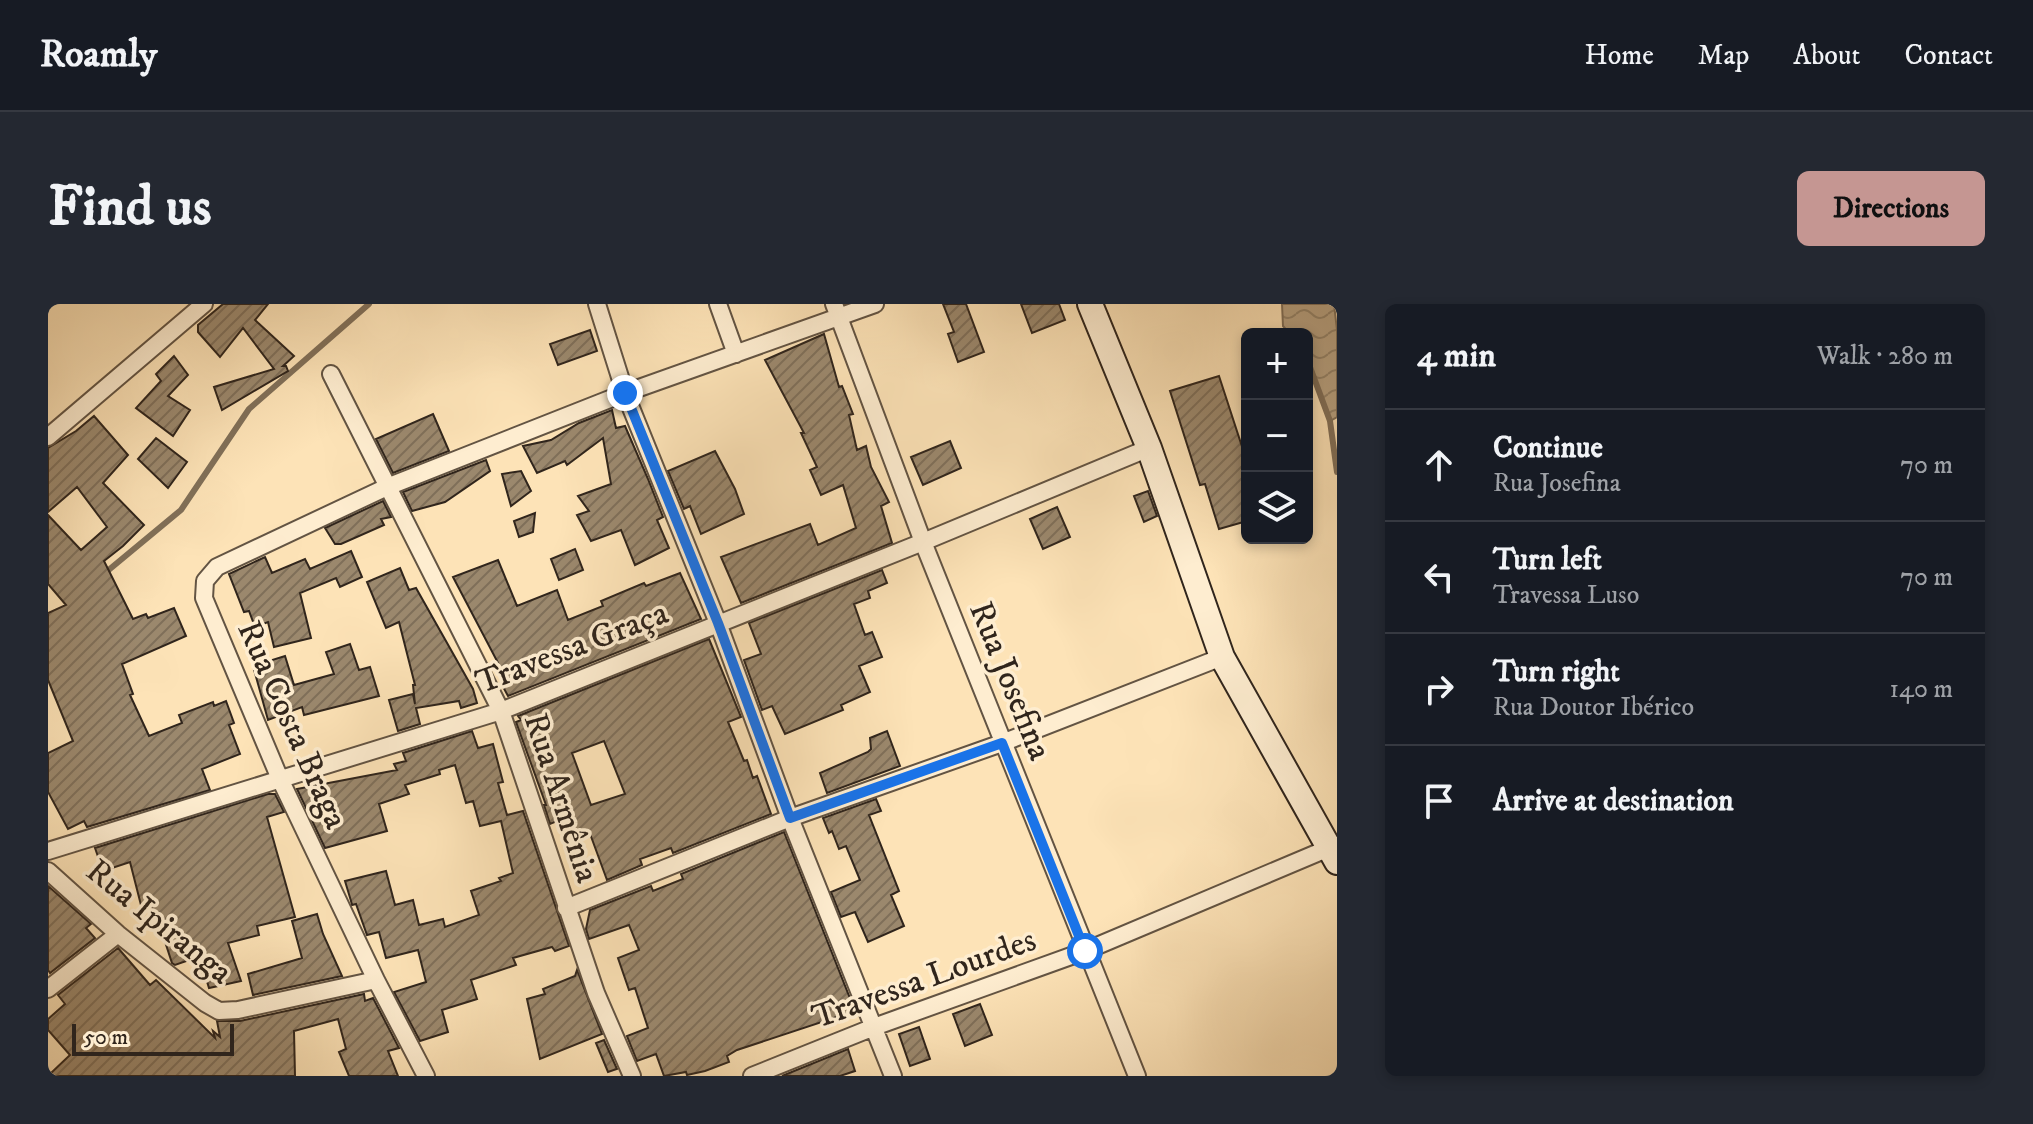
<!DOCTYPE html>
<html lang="en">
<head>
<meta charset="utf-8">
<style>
  body { margin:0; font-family:"IM FELL DW Pica",serif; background:#242831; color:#f1f3f6 }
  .controls { position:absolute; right:24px; top:24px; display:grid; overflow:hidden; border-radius:12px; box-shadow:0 4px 12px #0003 }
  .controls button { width:72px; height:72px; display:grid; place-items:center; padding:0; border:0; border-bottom:2px solid #363941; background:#171b24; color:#f1f3f6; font:40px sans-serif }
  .scale { position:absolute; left:24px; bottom:20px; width:162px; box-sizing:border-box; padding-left:8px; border:4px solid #30251c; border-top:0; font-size:22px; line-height:28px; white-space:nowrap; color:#30251c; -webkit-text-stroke:6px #feedd0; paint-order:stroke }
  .stop { position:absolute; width:24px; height:24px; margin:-18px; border:6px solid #1a73e8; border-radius:50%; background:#fff }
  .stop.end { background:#1a73e8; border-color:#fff; box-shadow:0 2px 8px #0008 }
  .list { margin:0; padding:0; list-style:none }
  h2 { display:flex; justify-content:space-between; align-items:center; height:104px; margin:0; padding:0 32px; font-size:34px }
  h2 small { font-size:26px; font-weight:400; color:#9ea1a6 }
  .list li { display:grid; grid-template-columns:52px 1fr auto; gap:24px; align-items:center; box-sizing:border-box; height:112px; padding:0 32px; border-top:2px solid #363941 }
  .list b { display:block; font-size:30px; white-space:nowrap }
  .list p { margin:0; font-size:26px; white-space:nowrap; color:#9ea1a6 }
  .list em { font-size:26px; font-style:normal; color:#9ea1a6 }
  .icon { flex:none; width:44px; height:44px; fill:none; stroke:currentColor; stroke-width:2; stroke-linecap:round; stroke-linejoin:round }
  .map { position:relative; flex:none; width:1289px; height:772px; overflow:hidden; border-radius:12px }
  header { display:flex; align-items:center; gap:48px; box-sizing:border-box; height:112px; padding:0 40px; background:#171b24; border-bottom:2px solid #363941 }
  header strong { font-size:38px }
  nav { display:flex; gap:44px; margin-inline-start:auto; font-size:28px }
  .intro { display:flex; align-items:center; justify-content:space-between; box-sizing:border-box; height:192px; padding:0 48px }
  h1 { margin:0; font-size:56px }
  .button { padding:20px 36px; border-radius:12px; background:#c59692; color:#111; font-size:28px; font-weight:700 }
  main { display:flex; gap:48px; padding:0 48px }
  aside { flex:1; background:#171b24; border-radius:12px; box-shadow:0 4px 12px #0003 }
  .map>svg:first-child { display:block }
</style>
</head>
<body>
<header>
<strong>Roamly</strong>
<nav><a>Home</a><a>Map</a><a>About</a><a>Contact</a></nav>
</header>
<div class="intro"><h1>Find us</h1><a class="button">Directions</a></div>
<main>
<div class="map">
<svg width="1289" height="772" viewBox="0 0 1289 772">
  <defs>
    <pattern id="water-waves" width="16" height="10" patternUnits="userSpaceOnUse" patternTransform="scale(2)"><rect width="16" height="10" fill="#b7a282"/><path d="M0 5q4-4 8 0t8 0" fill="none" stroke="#95846a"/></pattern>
    <pattern id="building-hatch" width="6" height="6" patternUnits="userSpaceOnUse" patternTransform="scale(2)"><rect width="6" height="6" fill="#9b886d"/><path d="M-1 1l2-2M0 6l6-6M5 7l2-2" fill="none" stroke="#7f6f59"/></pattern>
  </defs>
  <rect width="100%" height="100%" fill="#fde3b7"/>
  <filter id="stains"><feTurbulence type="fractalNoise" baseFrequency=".0025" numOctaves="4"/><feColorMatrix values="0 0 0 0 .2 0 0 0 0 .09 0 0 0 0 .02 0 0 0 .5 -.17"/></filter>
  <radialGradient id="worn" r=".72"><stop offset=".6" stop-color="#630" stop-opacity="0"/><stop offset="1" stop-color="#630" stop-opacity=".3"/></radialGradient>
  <path fill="url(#water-waves)" stroke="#817059" stroke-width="2" d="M1234,0H1286L1289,26V113L1282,117L1259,55V30H1242L1235,22Z"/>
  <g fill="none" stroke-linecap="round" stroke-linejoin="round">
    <path stroke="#817059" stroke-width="6" d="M1259,55L1282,117L1289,168
      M57,269L133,206L201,105L321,0"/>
  </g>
  <path fill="url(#building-hatch)" stroke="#30251c" stroke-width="2" fill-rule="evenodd" d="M175,0H220L207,16L246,52L235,62H238L240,67L174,106L166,83L226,65L195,24L172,53L150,28V21Z
    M895,0H918L936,48L910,58L900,30L906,28Z
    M973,0H1011L1017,16L984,29Z
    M542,26L549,47L510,61L502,40Z
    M776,30L791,83L794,82L805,110L801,111L809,146L818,142L823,163L841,198L833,202L844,239L693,299L673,253L762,220L770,241L808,224L795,181L773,191L762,166L769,163L753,129H756L717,56Z
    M126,52L140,71L120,92L142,106L125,132L88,104L113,77L108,70Z
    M1171,72L1199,158V217L1171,225L1157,180L1152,181L1122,87Z
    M564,106L568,124L577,122L600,175L615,213L609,216L621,244L587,261L573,226L543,237L529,211L541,207L530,192L563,180L555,134L519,161L517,157L489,169L475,142L503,136L531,119Z
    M385,110L401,147L345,169L328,135Z
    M46,112L80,151L55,179L96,221L75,242L56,257L85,315L98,310L100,314L126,304L138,332L74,360L85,390L82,391L101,432L134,419L131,411L165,398L166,402L178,397L186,419L181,421L192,450L154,465L162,486L39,523L36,517L20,525L0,488V449L25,437L0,376V309L18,301L0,280V211L33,246L59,223L29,183L0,208V144L28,127Z
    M108,134L139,158L120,184L90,155Z
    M902,137L913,164L875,181L863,153Z
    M667,147L687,185L696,210L653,230L642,202L636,205L620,167Z
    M438,156L442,167L397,198L364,207L355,188Z
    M473,167L483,187L463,202L454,170Z
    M1100,187L1109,212L1096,218L1086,192Z
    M335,197L343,213L333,215L336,221L293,240H287L277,224Z
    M1009,203L1022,233L995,245L982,215Z
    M487,209L485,228L471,233L466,217Z
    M527,245L535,266L511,276L503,255Z
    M303,247L314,273L292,283L288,274L252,289L263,334L226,343L220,318L207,323L201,307L196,308L181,270L217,253L224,269L257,255L262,265Z
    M450,256L469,302L509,286L520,316L555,302L553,297L596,279L598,282L632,269L653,315L460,392L453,379L459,376L405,273Z
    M352,264L361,286L368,284L425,385L429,399L413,404L411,397L368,404L372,420L350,427L341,396L365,390L367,400L365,381H367L351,318L338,324L319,278Z
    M834,266L839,279L820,287L822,294L806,300L817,331L824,328L834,353L811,362L822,388L793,401L795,406L737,430L724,402L714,406L696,356L713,350L701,319Z
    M661,335L693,413L680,418L696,457L699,456L705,474L709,472L723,510L625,549L623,544L592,555L594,561L559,576L541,527L528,532L521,512L502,520L496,501H498L468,418L473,416L470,412ZM556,437L577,490L543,501L524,449Z
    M302,340L311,366L322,363L331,392L256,411L254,403L220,416L205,362L237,352L246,381L286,370L278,348Z
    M424,427L430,444L445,440L455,478L450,479L459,511L475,507L521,642L507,647L504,643L465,654L468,661L423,676L429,695L394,706L400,728L372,737L346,688L378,678L370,646L338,654L331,628L319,631L308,600L304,601L303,597L297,577L338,567L347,601L365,596L371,621L395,615L397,623L431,611L423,587L453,577L451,574L465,569L453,517L432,522L425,497L418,499L407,461L391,466L392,470L357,481L361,490L331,500L339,527L277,544L249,485L349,466L346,460L358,457L355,449Z
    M839,427L852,462L779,489L772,469L820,448L823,445L822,434Z
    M220,490H227L236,508L219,513L247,613L209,622L211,631L180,639L193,677L161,684L157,671L152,672L147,654L127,661L124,659L107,607L103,608L100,598L93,601L82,558L55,567L47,544Z
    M828,495L833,507L821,511L851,587L843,591L856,622L820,638L807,608L793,613L783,588L812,576L798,542L791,545L784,527L781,529L775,514Z
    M736,528L807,707L689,746L679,752L681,758L657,767L639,771L638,768L616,772L608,750L589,757L579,732L600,724L587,684L581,686L570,654L591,646L581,621L541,635L538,625L542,606L603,582L605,587L635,575L633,570Z
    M0,582L43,620L38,624L47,634L2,669L0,666Z
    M269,610L275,630L294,672L205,691L200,670L254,654L244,617Z
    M70,644L102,681L108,676L167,734L165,727L172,733L169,717H192L316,690L317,697L325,694L351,744L340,747L350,772H301L291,748L298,745L290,715L246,727L247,772H0L22,751L0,726V715L17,700L10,691Z
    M529,666L554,730L492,755L479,695L497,690L495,685L527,672Z
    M932,700L944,731L917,742L905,710Z
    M871,723L882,755L862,762L851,730Z
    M556,736L569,765L560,768L548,739Z
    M800,745L807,767L792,772H734Z"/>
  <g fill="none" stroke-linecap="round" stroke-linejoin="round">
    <defs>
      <path id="street" d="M549,0L577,89L670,319L742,514L845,772
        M670,0L688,50
        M786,0L875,238L1089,772
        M283,70L453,407L548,689L584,772
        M0,133L156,0
        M0,547L453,407L875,238L1101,144
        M0,567L70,630L157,699L171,707L190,706L328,676
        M518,604L742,514L954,439L1174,353
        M0,685L70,630
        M378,772L328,676L232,475L156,294L157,277L169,263L339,183L577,89L827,0
        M704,772L826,723L1037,647L1288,541"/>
      <path id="secondary" d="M1042,0L1101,144L1174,353L1289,558"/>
    </defs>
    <use href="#street" stroke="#635443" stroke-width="20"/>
    <use href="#secondary" stroke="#30251c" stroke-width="28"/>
    <use href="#street" stroke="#feedd0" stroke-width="16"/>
    <use href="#secondary" stroke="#feedd0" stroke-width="24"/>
  </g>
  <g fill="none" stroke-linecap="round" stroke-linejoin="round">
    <path stroke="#1a73e8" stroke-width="10" d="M577,89L670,319L742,514L954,439L1037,647"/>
  </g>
  <g text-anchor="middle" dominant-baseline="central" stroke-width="7" stroke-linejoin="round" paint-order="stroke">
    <g font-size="34" fill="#30251c" stroke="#feedd0">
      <text transform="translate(524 344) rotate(-21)">Travessa Graça</text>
      <text transform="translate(962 377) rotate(68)">Rua Josefina</text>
      <text transform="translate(244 421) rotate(66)">Rua Costa Braga</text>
      <text transform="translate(513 494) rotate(72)">Rua Armênia</text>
      <text transform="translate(111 618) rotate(39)">Rua Ipiranga</text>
      <text transform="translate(876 675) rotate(-20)">Travessa Lourdes</text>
    </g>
  </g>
  <rect width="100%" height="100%" filter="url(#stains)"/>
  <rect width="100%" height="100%" fill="url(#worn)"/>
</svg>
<div class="controls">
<button>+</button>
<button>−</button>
<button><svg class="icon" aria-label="layers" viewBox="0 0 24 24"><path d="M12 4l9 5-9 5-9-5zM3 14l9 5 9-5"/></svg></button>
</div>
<div class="scale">50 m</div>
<div class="stop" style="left:1037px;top:647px"></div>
<div class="stop end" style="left:577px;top:89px"></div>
</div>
<aside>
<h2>4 min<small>Walk · 280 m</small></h2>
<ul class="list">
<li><svg class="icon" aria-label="ahead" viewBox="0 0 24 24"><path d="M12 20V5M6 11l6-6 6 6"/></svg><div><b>Continue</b><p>Rua Josefina</p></div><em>70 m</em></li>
<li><svg class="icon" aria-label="left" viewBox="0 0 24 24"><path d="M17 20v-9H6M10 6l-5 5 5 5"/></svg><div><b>Turn left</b><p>Travessa Luso</p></div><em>70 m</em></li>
<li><svg class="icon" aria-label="right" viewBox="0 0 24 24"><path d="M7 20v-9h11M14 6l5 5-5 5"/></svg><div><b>Turn right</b><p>Rua Doutor Ibérico</p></div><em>140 m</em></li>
<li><svg class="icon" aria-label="arrive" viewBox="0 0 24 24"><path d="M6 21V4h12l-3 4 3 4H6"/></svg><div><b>Arrive at destination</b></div></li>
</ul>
</aside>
</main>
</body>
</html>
